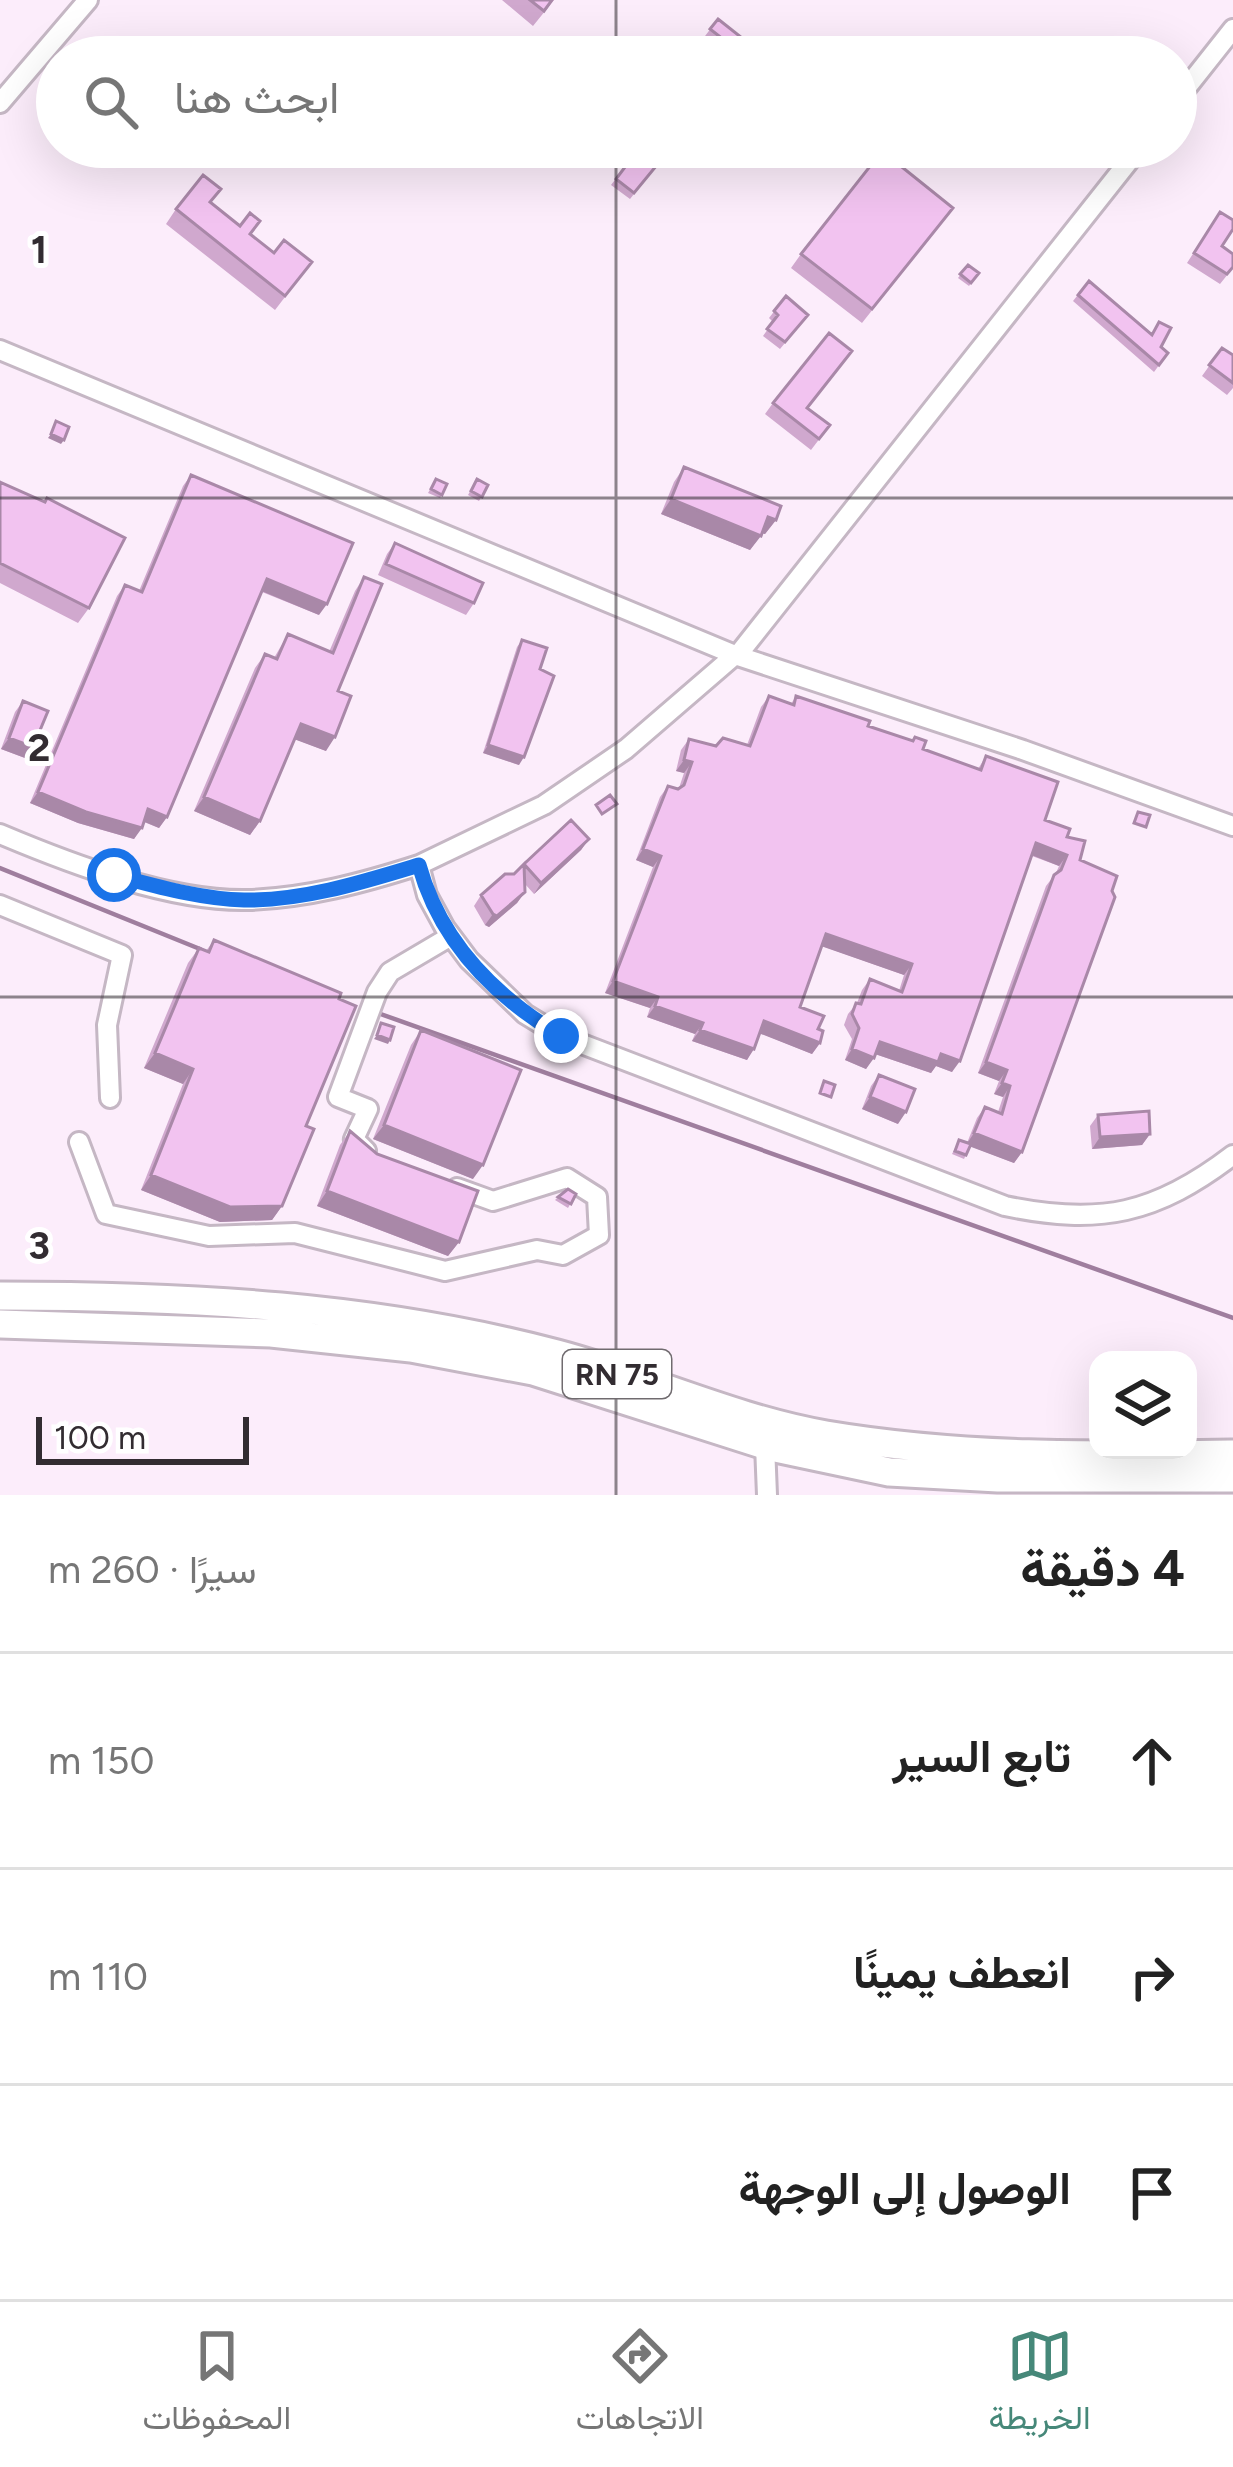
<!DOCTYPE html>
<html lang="ar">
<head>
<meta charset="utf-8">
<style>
  body { margin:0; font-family:Figtree,Vazirmatn,sans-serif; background:#f2f2f2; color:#222; direction:rtl }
  .controls { position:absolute; right:36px; bottom:36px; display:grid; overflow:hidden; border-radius:24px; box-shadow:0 12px 48px #0002 }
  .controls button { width:108px; height:108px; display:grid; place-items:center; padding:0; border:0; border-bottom:3px solid #e0e0e0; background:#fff; color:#222; font:60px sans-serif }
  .scale { position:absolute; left:36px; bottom:30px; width:213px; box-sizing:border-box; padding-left:12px; border:6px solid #322c31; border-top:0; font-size:33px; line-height:42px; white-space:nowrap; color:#322c31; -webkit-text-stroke:9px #fff; paint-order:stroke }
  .stop { position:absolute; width:36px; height:36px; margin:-27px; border:9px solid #1a73e8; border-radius:50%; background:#fff }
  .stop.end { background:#1a73e8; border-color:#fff; box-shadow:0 3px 12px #0008 }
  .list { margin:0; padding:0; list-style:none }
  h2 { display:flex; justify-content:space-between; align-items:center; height:156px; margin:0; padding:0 48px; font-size:51px }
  h2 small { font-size:39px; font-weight:400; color:#767676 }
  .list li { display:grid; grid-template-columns:78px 1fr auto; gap:36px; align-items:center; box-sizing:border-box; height:216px; padding:0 48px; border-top:3px solid #e0e0e0 }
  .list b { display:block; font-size:45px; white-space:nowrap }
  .list em { font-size:39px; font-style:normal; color:#767676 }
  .icon { flex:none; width:66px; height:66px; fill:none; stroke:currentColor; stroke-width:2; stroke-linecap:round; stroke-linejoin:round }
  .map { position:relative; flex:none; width:1233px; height:1495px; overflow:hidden; direction:ltr }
  .search { position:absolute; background:#fff; box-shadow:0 12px 48px #0002; left:36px; right:36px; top:36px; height:132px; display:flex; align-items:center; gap:30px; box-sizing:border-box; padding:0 42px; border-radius:66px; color:#767676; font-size:45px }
  .sheet { height:804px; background:#fff }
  nav { display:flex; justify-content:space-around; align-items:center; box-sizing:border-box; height:168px; border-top:3px solid #e0e0e0; background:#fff; font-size:33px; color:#767676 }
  nav a { display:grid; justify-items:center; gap:6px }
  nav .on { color:#468879 }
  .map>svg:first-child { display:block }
</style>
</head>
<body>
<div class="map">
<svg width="1233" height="1495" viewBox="0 0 1233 1495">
  <rect width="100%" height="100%" fill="#fcedfb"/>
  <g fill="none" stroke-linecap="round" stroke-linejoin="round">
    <path stroke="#9f7e9e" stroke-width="4.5" d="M0,868L200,949
      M375,1012L1233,1318"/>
    <defs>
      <path id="minor" d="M1176,101L1233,29
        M0,103L88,0
        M0,350L735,655L1023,750L1233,826
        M735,655L626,749L544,805L419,865L427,895L445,928L469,960L525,1014L561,1036L1005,1206C1100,1226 1156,1214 1233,1155
        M737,656L1140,147
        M0,834C71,864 171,902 248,900C307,898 363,883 419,865
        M0,905L122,955L107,1025L110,1098
        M79,1142L106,1214L209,1236L295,1233L445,1271L537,1250L563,1255L599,1235L597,1197L567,1178L493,1201L457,1188
        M366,1151L354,1139L368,1109L338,1097L377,992L390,972L451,936
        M765,1445L767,1495"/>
      <path id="highway" d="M0,1296C188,1296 375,1306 557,1354C648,1378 734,1419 826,1435C963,1458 1095,1456 1233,1454
        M0,1324L271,1333L411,1348L533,1371L771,1447L889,1472L998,1478H1233"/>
    </defs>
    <use href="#minor" stroke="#c5b7c4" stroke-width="24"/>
    <use href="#highway" stroke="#c5b7c4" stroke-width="33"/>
    <use href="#minor" stroke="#fff" stroke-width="18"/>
    <use href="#highway" stroke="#fff" stroke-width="27"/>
  </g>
  <path fill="#d0a8ce" d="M502,0H554L533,26Z
    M718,19L766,57H724L702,40Z
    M640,147L666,154L630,199L611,185Z
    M221,189L211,203L240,226L260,221L251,235L274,253L312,262L275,310L166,224L176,209Z
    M953,208L862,323L791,268L801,254Z
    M1220,212L1222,246L1232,269L1220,284L1187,263Z
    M968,265L979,273L969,286L958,278Z
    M1089,281L1168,353L1154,372L1073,301Z
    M786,296L808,315L780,349L763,336L773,322L769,318Z
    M1222,348L1233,355V388L1227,395L1202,376Z
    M773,403L808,408L830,425L811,450L765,414Z
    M684,467L776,520L765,534L762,533L750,550L661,514L674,482Z
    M191,475L319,615L262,592L167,817L159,828L144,822L134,839L78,823L30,803L117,596L125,585L139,591L183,486Z
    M436,479L447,484L440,498L428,493Z
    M477,479L488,485L479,501L468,495Z
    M0,482L89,608L78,623L0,583Z
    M395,543L474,603L466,615L378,575L387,554Z
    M364,577L326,751L295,739L260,821L250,835L194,811L255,668L265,654L274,658L288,634L329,652L355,591Z
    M522,640L540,669L519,765L483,753L517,647Z
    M769,696L791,704L796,696L923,749L978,769L986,756L1045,820L1067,837L1080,860L1022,1152L1014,1163L970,1146L964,1159L952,1154L959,1140L967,1143L977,1118L985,1107L998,1112L1003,1097L994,1094L999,1081L978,1073L1046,886L1056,873L1059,866L1032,856L952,1072L936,1066L931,1073L875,1054L866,1069L845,1060L852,1039L844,1025L848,1014L857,1003L862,990L870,979L899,991L904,975L822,946L800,1007L818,1029L820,1043L812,1054L760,1033L747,1060L692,1041L695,1034L647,1017L650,1008L605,993L653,867L636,860L660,797L668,786L679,788L684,773L676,771L681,750L689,739L716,746L747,745L761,707Z
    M23,701L33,747L25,758L1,749L15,712Z
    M571,820L589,839L581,850L534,894L525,884V892L517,903L489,927L485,925L474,906L481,895L514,874Z
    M214,940L306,1126L282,1206L272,1220L220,1222L141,1190L183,1084L144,1068L188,963L199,948L206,951Z
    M421,1030L473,1179L373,1139L411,1045Z
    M879,1075L898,1124L862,1109L871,1086Z
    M1098,1115L1150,1134L1142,1145L1092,1149L1090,1126Z
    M350,1131L459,1242L448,1256L317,1206L340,1145Z
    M576,1194L568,1208L555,1200L558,1197Z"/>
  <path fill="#a988a8" d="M51,434L64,440L61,444L48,438Z
    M671,499L761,536L750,550L661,514Z
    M768,517L776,520L765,534L758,532Z
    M267,579L327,604L319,615L259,590Z
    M301,724L335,737L326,751L291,738Z
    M9,738L33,747L25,758L1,749Z
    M488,745L524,757L519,765L483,753Z
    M684,760L692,762L684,773L676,771Z
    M38,792L142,828L134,839L78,823L30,803Z
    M204,797L260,821L250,835L194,811Z
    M148,809L167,817L159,828L140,820Z
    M589,839L581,850L534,894L541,883Z
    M1036,843L1067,855L1059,866L1029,854Z
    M643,849L661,856L653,867L636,860Z
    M525,892L517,903L489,927L485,925L493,914Z
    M826,934L912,964L904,975L818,945Z
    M613,981L658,997L650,1008L605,993Z
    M655,1006L703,1023L695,1034L647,1017Z
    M764,1021L820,1043L812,1054L756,1032Z
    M700,1030L754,1049L747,1060L692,1041Z
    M377,1035L390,1040L388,1044L374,1039Z
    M880,1042L941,1054L960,1061L952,1072L936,1066L931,1073L872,1053Z
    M852,1049L874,1058L866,1069L845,1060Z
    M155,1053L193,1069L183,1084L144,1068Z
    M986,1062L1007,1070L999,1081L978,1073Z
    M1002,1083L1010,1086L1003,1097L994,1094Z
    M870,1097L906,1112L898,1124L862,1109Z
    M384,1125L483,1165L473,1179L373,1139Z
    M974,1133L1022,1152L1014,1163L966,1145Z
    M1150,1134L1142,1145L1092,1149L1100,1137Z
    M151,1175L282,1206L272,1220L220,1222L141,1190Z
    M327,1191L459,1242L448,1256L317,1206Z"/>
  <path fill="#f2c3f0" stroke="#a988a8" stroke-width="3" d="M530,0H552L544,11Z
    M718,19L766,57H746L710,29Z
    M640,147H656L666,154L634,193L616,179Z
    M882,151L953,208L872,309L801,254Z
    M203,175L221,189L210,202L240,226L250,213L260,221L250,234L274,253L284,240L312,262L285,296L176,209Z
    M1220,212L1233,220V229L1222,246L1233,254V267L1227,274L1194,253Z
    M968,265L979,273L971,283L960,274Z
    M1089,281L1152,335L1159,322L1171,328L1161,347L1168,353L1159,365L1078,295Z
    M786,296L808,315L785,342L767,329L778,315L774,311Z
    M829,333L852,351L807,408L830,425L819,439L773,403Z
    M1222,348L1233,355V383L1209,365Z
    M56,421L69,427L64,440L51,434Z
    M684,467L781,506L776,520L768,517L761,536L671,499Z
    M191,475L353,543L327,604L267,579L167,817L148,809L142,828L86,812L38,792L125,585L142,592Z
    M436,479L447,484L442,495L431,489Z
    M477,479L488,485L482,497L471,491Z
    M0,482L45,502L47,498L125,538L89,608L0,563Z
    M395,543L483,583L474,603L386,564Z
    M364,577L382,584L338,691L351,696L335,737L301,724L260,821L204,797L265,654L277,659L288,634L333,653Z
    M522,640L547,648L540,669L554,676L524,757L488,745Z
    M769,696L794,705L796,696L870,721L868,726L913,741L915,737L926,741L923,749L981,770L986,756L1058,782L1045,820L1070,829L1067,837L1085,841L1080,860L1117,876L1112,891L1115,897L1022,1152L974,1133L985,1107L1002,1114L1010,1086L1002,1083L1007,1070L986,1062L1054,875L1061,870L1067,855L1036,843L960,1061L941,1054L938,1062L880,1042L874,1058L852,1049L859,1028L852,1014L856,1003L861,1004L870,979L902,992L912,964L826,934L800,1007L824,1016L818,1029L823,1031L820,1043L764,1021L754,1049L700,1030L703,1023L655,1006L658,997L613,981L661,856L643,849L668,786L678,789L684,785L692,762L684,760L689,739L716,746L723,738L750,746Z
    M23,701L48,711L33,747L9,738Z
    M610,795L617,804L602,814L596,805Z
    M1138,812L1150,815L1146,827L1134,823Z
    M571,820L589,839L541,883L524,864Z
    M524,864L525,892L497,916L493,914L481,895L505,874H514Z
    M214,940L341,993L339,999L356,1006L306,1126L314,1129L282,1206L230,1207L151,1175L193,1069L155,1053L199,948L209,952Z
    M381,1023L394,1027L390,1040L377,1035Z
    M421,1030L521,1070L483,1165L384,1125Z
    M879,1075L915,1089L906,1112L870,1097Z
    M824,1081L835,1085L831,1097L820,1093Z
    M1149,1111L1150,1134L1100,1137L1098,1115Z
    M350,1131L377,1154L478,1191L459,1242L327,1191Z
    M959,1140L971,1144L966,1155L955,1151Z
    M568,1189L576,1194L571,1204L558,1197Z"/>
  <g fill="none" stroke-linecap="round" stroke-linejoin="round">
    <path stroke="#1a73e8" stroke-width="15" d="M114,875C156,886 200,899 244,900C303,901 363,882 419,865C440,941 494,996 561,1036"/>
  </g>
  <path fill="none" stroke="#322c31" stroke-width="3" stroke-opacity="0.55" d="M616,0V57M616,147V1495M0,498H1233M0,997H1233"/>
  <g text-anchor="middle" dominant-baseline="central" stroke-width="10" stroke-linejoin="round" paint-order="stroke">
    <rect fill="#fff" stroke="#706b6f" stroke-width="3" x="563" y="1350" width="108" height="48" rx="9"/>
    <g font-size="30" font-weight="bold" fill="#322c31">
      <text x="617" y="1374">RN 75</text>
    </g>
  </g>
  <g font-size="39" text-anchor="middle" font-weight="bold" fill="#322c31" stroke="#fff" stroke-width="10" stroke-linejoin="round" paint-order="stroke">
    <text x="39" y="263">1</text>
    <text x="39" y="761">2</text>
    <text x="39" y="1259">3</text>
  </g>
</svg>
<div class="controls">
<button><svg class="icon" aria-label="layers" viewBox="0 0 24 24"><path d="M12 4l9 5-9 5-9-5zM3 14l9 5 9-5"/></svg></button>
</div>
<div class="scale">100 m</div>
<div class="stop" style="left:114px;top:875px"></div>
<div class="stop end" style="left:561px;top:1036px"></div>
<div class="search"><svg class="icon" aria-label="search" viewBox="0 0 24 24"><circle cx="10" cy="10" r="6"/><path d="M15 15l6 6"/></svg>ابحث هنا</div>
</div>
<section class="sheet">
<h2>4 دقيقة<small>سيرًا · 260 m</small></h2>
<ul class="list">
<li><svg class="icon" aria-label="ahead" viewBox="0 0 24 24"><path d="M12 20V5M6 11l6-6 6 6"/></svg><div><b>تابع السير</b></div><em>150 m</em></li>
<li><svg class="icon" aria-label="right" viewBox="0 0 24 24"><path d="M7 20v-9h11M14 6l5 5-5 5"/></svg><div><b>انعطف يمينًا</b></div><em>110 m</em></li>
<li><svg class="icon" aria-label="arrive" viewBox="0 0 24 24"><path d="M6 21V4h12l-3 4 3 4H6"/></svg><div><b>الوصول إلى الوجهة</b></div></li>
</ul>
</section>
<nav>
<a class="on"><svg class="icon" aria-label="map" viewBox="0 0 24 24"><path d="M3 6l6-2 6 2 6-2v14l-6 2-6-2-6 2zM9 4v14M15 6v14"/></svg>الخريطة</a>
<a><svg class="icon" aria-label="directions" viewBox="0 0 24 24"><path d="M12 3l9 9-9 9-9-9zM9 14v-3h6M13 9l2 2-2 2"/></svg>الاتجاهات</a>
<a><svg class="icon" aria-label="saved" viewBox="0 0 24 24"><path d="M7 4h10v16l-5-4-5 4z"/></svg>المحفوظات</a>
</nav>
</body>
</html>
